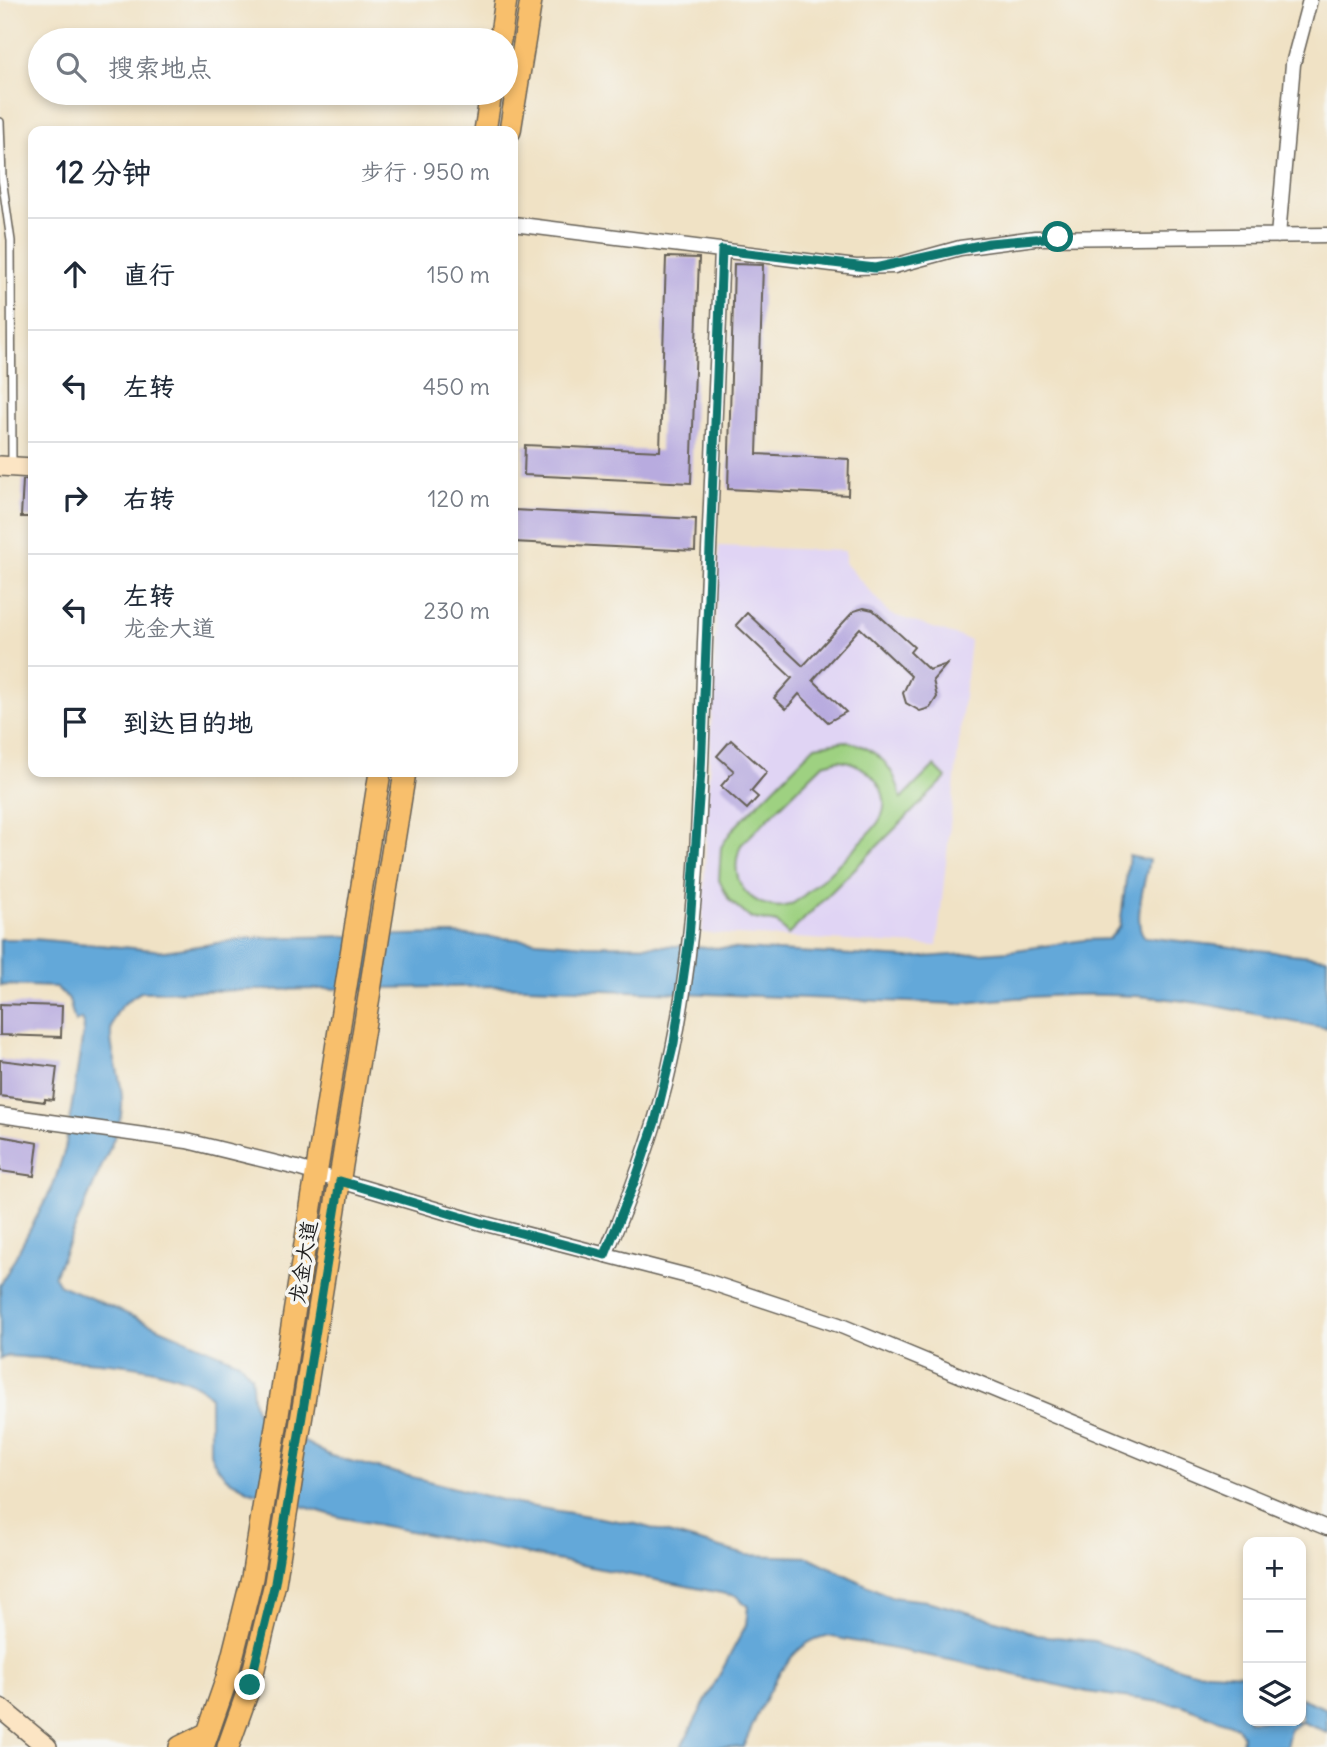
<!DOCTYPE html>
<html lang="zh">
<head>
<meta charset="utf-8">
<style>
  body { margin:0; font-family:Delius,"LXGW WenKai TC",sans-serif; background:#f2f2f3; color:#1f2937 }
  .controls { position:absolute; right:21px; bottom:21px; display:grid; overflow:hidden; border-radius:14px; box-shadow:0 4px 10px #0003 }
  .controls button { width:63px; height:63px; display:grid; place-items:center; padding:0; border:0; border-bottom:2px solid #e0e1e3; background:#fff; color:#1f2937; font:35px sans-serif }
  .stop { position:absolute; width:21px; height:21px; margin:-16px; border:5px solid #0f766e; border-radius:50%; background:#fff }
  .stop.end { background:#0f766e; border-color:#fff; box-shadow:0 2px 7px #0008 }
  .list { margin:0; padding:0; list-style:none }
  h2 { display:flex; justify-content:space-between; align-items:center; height:91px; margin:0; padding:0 28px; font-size:30px }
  h2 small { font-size:23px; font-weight:400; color:#747a83 }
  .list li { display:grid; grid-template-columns:46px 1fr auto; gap:21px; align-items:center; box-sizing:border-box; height:112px; padding:0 28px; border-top:2px solid #e0e1e3 }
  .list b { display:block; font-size:26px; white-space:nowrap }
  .list p { margin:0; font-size:23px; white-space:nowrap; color:#747a83 }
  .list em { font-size:23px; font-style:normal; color:#747a83 }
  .icon { flex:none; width:38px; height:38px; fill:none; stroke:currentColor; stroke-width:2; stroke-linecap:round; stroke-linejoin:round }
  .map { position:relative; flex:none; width:1327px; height:1747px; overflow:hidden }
  .search { position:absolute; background:#fff; box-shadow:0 4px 10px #0003; left:28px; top:28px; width:490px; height:77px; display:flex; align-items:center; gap:18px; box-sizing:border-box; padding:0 24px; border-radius:38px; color:#747a83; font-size:26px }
  .panel { position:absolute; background:#fff; box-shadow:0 4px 10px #0003; left:28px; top:126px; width:490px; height:651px; border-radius:14px }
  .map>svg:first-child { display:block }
</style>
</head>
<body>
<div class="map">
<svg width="1327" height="1747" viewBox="0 0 1327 1747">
  <rect width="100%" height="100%" fill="#f6f6f2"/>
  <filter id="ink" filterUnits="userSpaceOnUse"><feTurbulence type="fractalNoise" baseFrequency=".0143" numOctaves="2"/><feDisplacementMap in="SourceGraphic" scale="14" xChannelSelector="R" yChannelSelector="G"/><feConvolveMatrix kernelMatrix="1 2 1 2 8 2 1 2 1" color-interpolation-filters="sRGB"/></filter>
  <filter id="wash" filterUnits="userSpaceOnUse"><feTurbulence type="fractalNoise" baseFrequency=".00686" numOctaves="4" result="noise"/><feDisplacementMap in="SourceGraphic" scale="28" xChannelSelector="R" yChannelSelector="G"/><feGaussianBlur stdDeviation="1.57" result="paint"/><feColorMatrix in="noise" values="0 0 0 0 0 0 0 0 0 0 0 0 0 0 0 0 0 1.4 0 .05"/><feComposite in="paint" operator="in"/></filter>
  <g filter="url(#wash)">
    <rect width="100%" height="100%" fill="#f0e2c5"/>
    <path fill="#e0d4f4" d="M719,546L845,551V563L890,614L970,640L937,946L702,933Z"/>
    <path fill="#9ed181" stroke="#5d764e" stroke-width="2" fill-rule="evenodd" d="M845,741C877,747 896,768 901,799L934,766L946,778L788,935L777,923L750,918L729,900L719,880L721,847L733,829L815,746ZM839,760C866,762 897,793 879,821C872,833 800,903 789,905C773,910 755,903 745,891C734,877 735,860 741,845L823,764Z"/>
    <path fill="#64a8d9" stroke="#40627a" stroke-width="2" d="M1129,856L1149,860C1146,878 1131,925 1145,937L1327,958V1028C1279,1021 1232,1007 1184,1001C1109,990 1032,995 958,1004L500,986L141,992C85,1022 125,1062 122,1107C120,1130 106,1156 97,1177C83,1210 68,1243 54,1276L60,1285L239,1362L251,1376C254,1393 250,1407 263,1420L331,1456L517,1504L636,1524L746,1555L809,1557L891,1597L927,1601L1010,1624L1037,1635L1094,1641L1190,1671L1244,1674L1248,1676V1721H1301V1698L1327,1709V1732L1301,1722L1290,1730L1286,1747H1241L1242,1735L1237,1727L1182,1705L1087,1692L955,1661L827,1636C784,1641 759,1713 743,1747H681L746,1625L748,1606L736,1596L339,1517L250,1491L226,1478L214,1462L210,1453V1396C175,1358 60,1361 8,1356L0,1359V1286L53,1186L65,1149L84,1027L81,1019L75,1022L69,1000L56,987L0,985V939H34L165,951L250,938L454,934L586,945L681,946L910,958L1009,951L1084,940L1109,939L1120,926Z"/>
    <g id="blocks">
      <path fill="#b8abdf" d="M666,257L699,258L691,483L524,475L525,445L660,451Z
        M734,264L763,265L757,454L849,459L848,495L728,489Z
        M23,480H33V517H21Z
        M513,510L696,519L695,551L513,542Z
        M864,608L873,610L914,647L910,652L929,670L947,664L933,680L937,697L930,708L920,711L906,703L903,693L911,676L860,628L813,680L846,712L828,722L799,694L786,709L774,698L792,678L736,625L747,613L803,666L854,611Z
        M731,740L767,772L751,791L758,797L747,809L721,786L734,771L717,756Z
        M0,1004L62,1006L61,1037L0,1035Z
        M0,1060L57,1067L53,1100L45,1099V1102L0,1096Z
        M0,1136L38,1143L34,1176L0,1171Z"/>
    </g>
  </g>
  <g filter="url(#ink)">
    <use href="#blocks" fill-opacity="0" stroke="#666157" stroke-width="2"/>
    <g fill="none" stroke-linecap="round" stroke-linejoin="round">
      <defs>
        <path id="lane" d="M0,122L2,178L11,241L12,466"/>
        <path id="street" d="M513,224L856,267L894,266L960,248L1035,238L1327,235
          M1278,236L1293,64L1310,0
          M0,1115L187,1141L297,1168L482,1223L703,1280L839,1325L1327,1528
          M605,1255C629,1199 650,1144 665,1085C700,942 700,789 705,642C710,512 716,381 722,250"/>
        <path id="secondary" d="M0,466L33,468
          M0,1708L47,1747"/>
        <path id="primary" d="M500,40L506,0
          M485,131L491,93
          M510,131L531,0
          M180,1747L208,1733
          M203,1747L227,1678L252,1578L380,772
          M228,1747L250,1685L275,1583L405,772"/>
      </defs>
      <use href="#lane" stroke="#666157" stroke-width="10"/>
      <use href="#street" stroke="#666157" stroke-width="17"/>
      <use href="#secondary" stroke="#666157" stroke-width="22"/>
      <use href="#primary" stroke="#666157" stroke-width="24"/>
      <use href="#lane" stroke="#fff" stroke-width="7"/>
      <use href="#street" stroke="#fff" stroke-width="14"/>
      <use href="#secondary" stroke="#fce5c4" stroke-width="19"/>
      <use href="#primary" stroke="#f8bf6c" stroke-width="21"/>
    </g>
  </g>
  <g fill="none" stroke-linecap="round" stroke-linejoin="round" filter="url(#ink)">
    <path stroke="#0f766e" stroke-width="9" d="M250,1685L275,1583L340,1181L482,1223L605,1255L637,1175L655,1122L674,1043L689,939L701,771L722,250L875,268L989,243L1058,237"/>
  </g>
  <g text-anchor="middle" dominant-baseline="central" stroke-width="7" stroke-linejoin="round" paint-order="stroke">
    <g font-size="21" fill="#1c1c1c" stroke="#f6f6f2">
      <text transform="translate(303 1262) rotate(-81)">龙金大道</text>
    </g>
  </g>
</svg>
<div class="controls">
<button>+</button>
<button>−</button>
<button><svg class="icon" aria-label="layers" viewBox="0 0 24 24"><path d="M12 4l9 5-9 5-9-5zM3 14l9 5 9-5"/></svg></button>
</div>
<div class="stop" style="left:1058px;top:237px"></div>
<div class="stop end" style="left:250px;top:1685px"></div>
<div class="search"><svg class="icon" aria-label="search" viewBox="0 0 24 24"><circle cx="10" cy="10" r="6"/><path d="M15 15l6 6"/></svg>搜索地点</div>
<section class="panel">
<h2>12 分钟<small>步行 · 950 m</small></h2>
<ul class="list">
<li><svg class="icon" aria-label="ahead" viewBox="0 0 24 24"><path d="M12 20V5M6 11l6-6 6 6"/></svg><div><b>直行</b></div><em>150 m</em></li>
<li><svg class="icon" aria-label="left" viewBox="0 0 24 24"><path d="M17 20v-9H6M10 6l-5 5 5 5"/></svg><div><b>左转</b></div><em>450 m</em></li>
<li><svg class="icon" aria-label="right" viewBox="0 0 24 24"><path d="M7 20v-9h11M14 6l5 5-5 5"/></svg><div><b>右转</b></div><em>120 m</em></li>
<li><svg class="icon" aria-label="left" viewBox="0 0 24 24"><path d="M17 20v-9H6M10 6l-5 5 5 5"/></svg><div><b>左转</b><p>龙金大道</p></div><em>230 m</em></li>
<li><svg class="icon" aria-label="arrive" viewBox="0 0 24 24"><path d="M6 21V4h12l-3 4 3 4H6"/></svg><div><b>到达目的地</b></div></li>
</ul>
</section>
</div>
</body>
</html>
